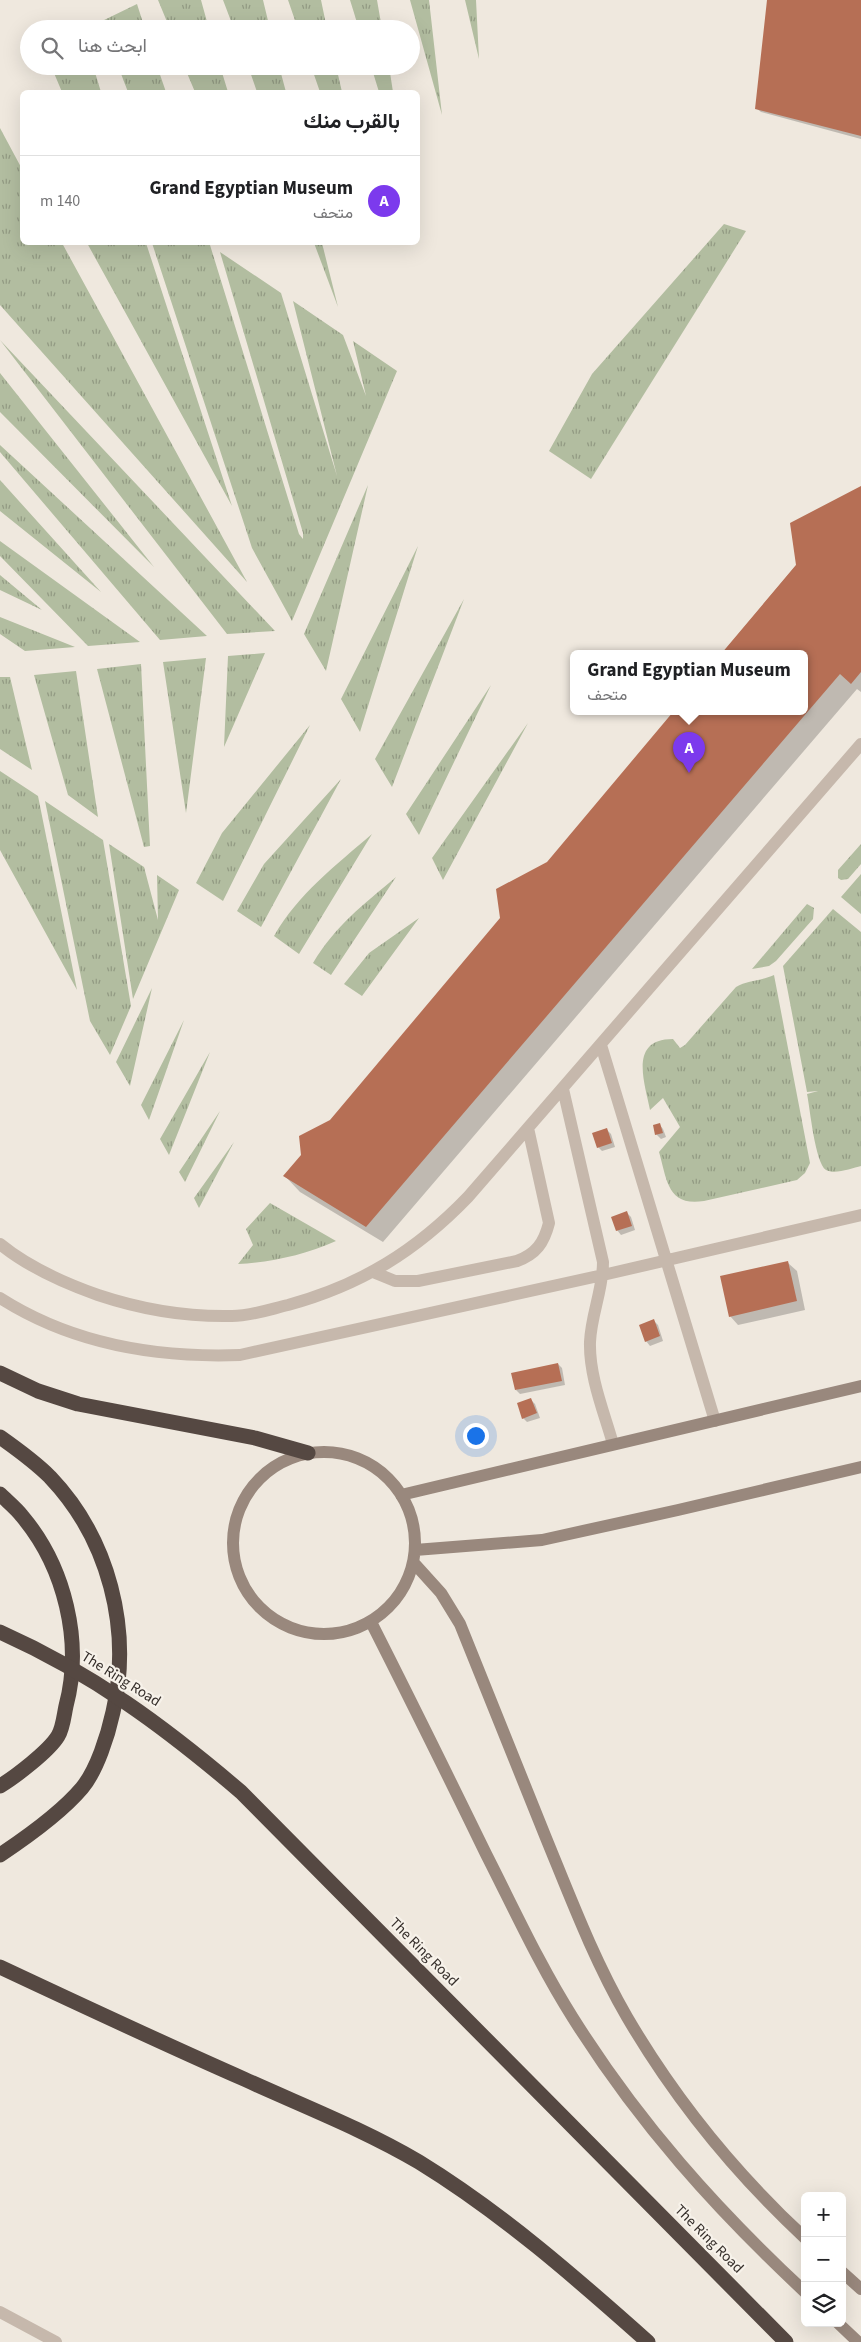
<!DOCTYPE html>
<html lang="ar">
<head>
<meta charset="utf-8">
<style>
  body { margin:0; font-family:"Source Sans 3",Vazirmatn,sans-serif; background:#f2f2f2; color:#202124; direction:rtl }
  .controls { position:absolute; right:15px; bottom:15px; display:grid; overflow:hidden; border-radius:8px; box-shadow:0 5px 20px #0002 }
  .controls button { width:45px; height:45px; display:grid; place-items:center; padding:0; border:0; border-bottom:1px solid #e0e0e0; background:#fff; color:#202124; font:25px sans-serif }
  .you { position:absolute; left:475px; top:1435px; width:18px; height:18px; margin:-12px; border:4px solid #fff; border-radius:50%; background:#1a73e8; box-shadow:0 0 0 8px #1a73e833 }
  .badge { display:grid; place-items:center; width:32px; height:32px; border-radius:50%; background:#7c3aed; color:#fff; font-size:16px; font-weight:700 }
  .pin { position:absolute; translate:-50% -41px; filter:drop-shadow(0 1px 2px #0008) }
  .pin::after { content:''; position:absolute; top:26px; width:18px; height:15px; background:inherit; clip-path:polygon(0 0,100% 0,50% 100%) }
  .popup { position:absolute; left:570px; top:650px; width:238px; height:65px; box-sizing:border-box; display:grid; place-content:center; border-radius:8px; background:#fff; filter:drop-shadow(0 1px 4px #0005); font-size:16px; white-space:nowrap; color:#757577 }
  .popup b { font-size:19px; color:#202124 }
  .popup::after { content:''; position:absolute; left:50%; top:100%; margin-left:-10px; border:10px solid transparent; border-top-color:#fff }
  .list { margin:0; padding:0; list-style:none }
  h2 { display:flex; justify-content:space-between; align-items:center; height:65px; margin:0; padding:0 20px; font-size:21px }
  h2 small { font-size:16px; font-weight:400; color:#757577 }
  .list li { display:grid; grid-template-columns:32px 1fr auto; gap:15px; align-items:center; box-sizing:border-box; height:90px; padding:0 20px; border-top:1px solid #e0e0e0 }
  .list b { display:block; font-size:19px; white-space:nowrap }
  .list p { margin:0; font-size:16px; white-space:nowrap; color:#757577 }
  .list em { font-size:16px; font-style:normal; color:#757577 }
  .icon { flex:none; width:28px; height:28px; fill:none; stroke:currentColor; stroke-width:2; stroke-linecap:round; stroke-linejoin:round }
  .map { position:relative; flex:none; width:861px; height:2342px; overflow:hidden; direction:ltr }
  .search { position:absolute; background:#fff; box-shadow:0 5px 20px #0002; left:20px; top:20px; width:400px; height:55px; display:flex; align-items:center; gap:12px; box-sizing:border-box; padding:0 18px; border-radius:28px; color:#757577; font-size:19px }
  .panel { position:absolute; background:#fff; box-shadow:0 5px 20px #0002; left:20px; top:90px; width:400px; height:155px; border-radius:8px; direction:rtl }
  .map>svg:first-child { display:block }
</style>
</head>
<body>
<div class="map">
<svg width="861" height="2342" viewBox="0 0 861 2342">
  <defs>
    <pattern id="grass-tufts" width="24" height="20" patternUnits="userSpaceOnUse" patternTransform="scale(1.25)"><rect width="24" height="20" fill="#b2bda0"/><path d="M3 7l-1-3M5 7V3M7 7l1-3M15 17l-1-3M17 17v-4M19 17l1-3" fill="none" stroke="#929a83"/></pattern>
  </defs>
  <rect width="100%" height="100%" fill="#efe8de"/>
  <path fill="url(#grass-tufts)" d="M158,0H201L209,29H170Z
    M223,0H263L270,29H234Z
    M288,0H321L327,29H298Z
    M350,0H377L382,29H359Z
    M410,0H429L442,115Z
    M465,0H476L479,59Z
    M137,4L145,29H103L100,22Z
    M51,66H93L101,92H62Z
    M118,66H157L166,92H128Z
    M184,66H220L228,92H195Z
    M248,66H279L286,92H257Z
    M311,66H336L342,92H320Z
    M371,66H389L393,92H379Z
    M0,128L22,169V242L62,243L247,582L0,305Z
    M724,224L746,231L591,479L549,451L592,374Z
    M206,242L210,245L299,534L303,539V533L220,252L281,293L337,476L293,301L343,335L366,396L353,341L397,371L292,621L252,548L152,243Z
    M87,243H146L232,506Z
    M314,243H322L338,307Z
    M0,340L275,631L227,634Z
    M0,373L154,567L0,412Z
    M0,445L207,636L160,640L0,452Z
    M0,480L101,592L0,511Z
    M368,485L326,671L304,634Z
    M0,541L140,642L88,646L0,556Z
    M418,546L360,732L341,699Z
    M0,575L42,610L0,590Z
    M464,599L392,787L375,759Z
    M0,617L75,647L25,651L0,634Z
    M265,653L224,747L228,656Z
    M206,658L186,813L163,662Z
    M141,664L150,846L144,847L97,669Z
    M76,671L98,817L68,795L34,675Z
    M0,677H10L32,770L0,749Z
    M491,685L419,835L406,814Z
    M528,723L443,880L432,858Z
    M310,725L223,901L196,883L222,833Z
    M0,771L38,796L77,990L0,850Z
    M341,779L261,927L237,911L264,864Z
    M45,801L103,840L131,1006L110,1055L90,1021Z
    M372,834L299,954L274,936C299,893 335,866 372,834Z
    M109,844L144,867L158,920L157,875L179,890L133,999Z
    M861,844V864L848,879L841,880L838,878V870Z
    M861,874V914L841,897Z
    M396,877L331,975L313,963C336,925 363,905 396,877Z
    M807,904L814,908L813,919L776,961L769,966L752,969Z
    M833,909L861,932V1166C852,1168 835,1175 826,1170C815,1163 810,1108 807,1094L818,1091L807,1092L783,966Z
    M419,918L362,996L344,984L369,953Z
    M774,975L810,1163L805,1173L797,1180L704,1201C667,1207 667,1179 659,1152L680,1127L663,1098L650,1110C645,1083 628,1039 673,1039L680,1048L685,1045L736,987C748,980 761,981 774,975Z
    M152,988L130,1086L116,1062Z
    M184,1020L149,1120L141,1105Z
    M210,1052L169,1155L160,1139Z
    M220,1111L185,1182L179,1172Z
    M234,1142L199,1208L194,1198Z
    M270,1203L336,1241C304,1255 273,1262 238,1264L253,1245L246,1229Z"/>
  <path fill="#0003" d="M768,0H861V139L761,112L756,108Z
    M861,487V692L857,689L383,1242L300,1192L285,1176L674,712H804V654H722Z
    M659,1124L663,1129L666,1137L661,1139L656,1134Z
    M607,1130L611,1134L615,1147L602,1151L598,1147Z
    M627,1213L631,1217L635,1230L621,1235L617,1230Z
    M788,1263L797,1271L805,1310L738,1325L730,1316Z
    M654,1321L658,1325L663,1341L650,1346L646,1341Z
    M558,1364L562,1368L565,1385L520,1394L516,1390Z
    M531,1400L535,1404L540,1418L527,1422L523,1418Z"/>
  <path fill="#b66f55" d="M767,0H861V136L755,109Z
    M861,486V672L851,684L840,674L366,1227L283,1176L301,1155L299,1136L330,1120L500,918L496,889L547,862L673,712H804V654H721L796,565L790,523Z
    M660,1123L663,1133L655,1135L653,1125Z
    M607,1128L612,1143L597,1148L592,1133Z
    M627,1211L632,1226L616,1231L611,1217Z
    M788,1261L797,1301L729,1317L720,1276Z
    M654,1319L660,1336L645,1342L639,1325Z
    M558,1363L562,1381L515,1390L511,1373Z
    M531,1398L537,1413L522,1419L517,1403Z"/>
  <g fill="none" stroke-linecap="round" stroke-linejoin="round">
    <path stroke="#c6b8ac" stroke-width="12" d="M601,1045L715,1421
      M563,1089L603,1262C603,1290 591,1315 590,1342C589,1376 604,1412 613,1444
      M0,1244C28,1267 64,1283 98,1295C140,1309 188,1317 232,1316C251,1316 271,1309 288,1305C361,1285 416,1251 468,1197L861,744
      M373,1272L395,1281H418L517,1261C536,1254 544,1243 549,1223L528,1128
      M0,1298C72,1344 157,1358 240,1355L603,1275L861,1215"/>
    <path stroke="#c6b8ac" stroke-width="12" d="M0,2312L56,2342"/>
    <path stroke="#99887d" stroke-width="12" d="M233 1543a91 91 0 1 1 182 0a91 91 0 1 1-182 0Z
      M401,1495L861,1386
      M415,1550L542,1540L678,1510L861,1467
      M413,1562L441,1593L460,1624C489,1695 517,1767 546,1838C571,1899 594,1960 627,2017C675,2099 735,2173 805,2238
      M371,1622C410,1699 448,1776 486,1854C514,1909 540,1966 573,2018C639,2123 715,2208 805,2292
      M842,2272L861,2289
      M838,2323L858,2342"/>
    <path stroke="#554842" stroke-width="15" d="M0,1373L38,1391L78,1404L255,1438L308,1453
      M0,1437C17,1449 35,1462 50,1477C109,1539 132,1629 113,1712C108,1735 97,1770 82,1788C61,1813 27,1837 0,1855
      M0,1494C7,1501 16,1508 22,1516C65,1567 83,1642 66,1706C64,1715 63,1728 58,1736C49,1751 15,1777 0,1786
      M0,1967C81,2005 162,2043 244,2079C303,2106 363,2129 419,2162C502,2213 575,2277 648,2342"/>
    <path stroke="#554842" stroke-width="15" d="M0,1632C92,1673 165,1727 241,1792L786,2342"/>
  </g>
  <g text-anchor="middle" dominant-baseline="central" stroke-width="4.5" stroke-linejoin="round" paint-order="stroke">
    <g font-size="15" fill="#352e2a" stroke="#f7f2ea">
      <text transform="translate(121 1679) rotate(32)">The Ring Road</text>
      <text transform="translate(424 1952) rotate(45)">The Ring Road</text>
      <text transform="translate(709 2239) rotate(45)">The Ring Road</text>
    </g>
  </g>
</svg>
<div class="controls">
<button>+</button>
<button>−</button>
<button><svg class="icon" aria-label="layers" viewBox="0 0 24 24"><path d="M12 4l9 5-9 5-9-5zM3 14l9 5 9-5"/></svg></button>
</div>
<div class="you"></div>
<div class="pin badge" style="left:689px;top:773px">A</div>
<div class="popup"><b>Grand Egyptian Museum</b>متحف</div>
<div class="search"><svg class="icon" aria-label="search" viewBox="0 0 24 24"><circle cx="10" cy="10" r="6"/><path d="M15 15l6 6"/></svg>ابحث هنا</div>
<section class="panel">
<h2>بالقرب منك<small></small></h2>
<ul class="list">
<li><span class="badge">A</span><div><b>Grand Egyptian Museum</b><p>متحف</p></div><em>140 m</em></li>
</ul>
</section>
</div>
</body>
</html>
